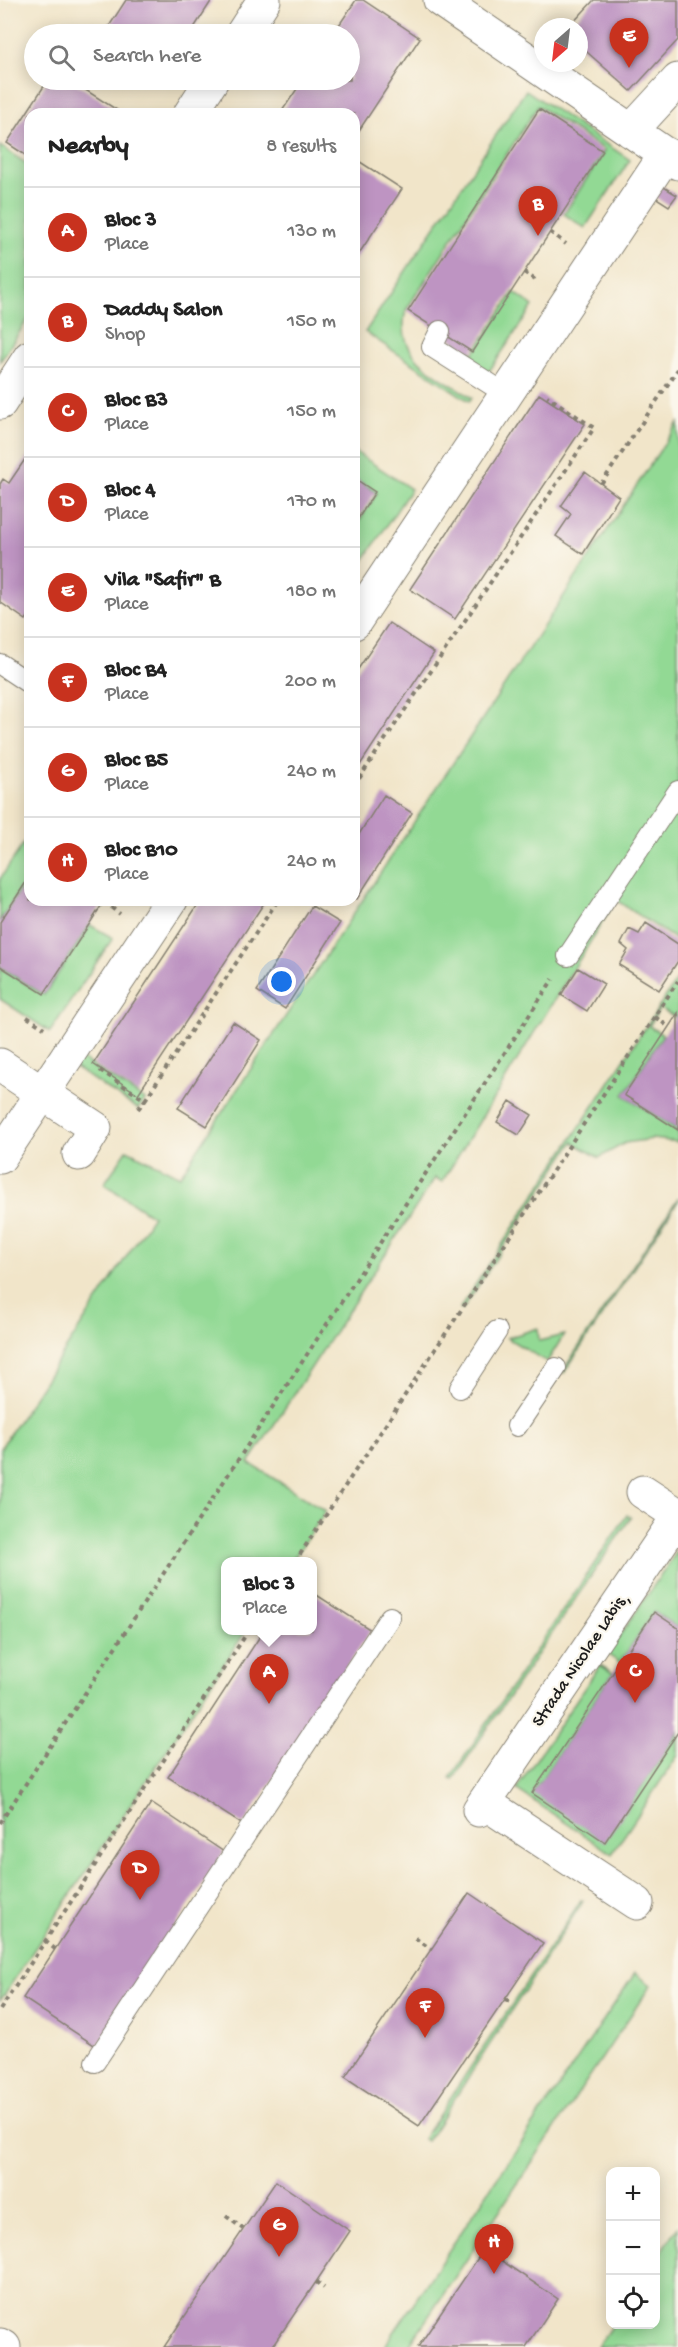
<!DOCTYPE html>
<html lang="en">
<head>
<meta charset="utf-8">
<style>
  body { margin:0; font-family:"Gochi Hand",sans-serif; background:#f6f6f6; color:#222 }
  .controls { position:absolute; right:18px; bottom:18px; display:grid; overflow:hidden; border-radius:12px; box-shadow:0 3px 15px #0003 }
  .controls button { width:54px; height:54px; display:grid; place-items:center; padding:0; border:0; border-bottom:2px solid #e0e0e0; background:#fff; color:#222; font:30px sans-serif }
  .compass { position:absolute; left:534px; top:18px; width:54px; height:54px; border-radius:50%; background:#fff; box-shadow:0 3px 15px #0003; rotate:208deg }
  .you { position:absolute; left:282px; top:982px; width:21px; height:21px; margin:-15px; border:4px solid #fff; border-radius:50%; background:#1a73e8; box-shadow:0 0 0 9px #1a73e833 }
  .badge { display:grid; place-items:center; width:39px; height:39px; border-radius:50%; background:#c8321e; color:#fff; font-size:20px; font-weight:700 }
  .pin { position:absolute; translate:-50% -50px; filter:drop-shadow(0 2px 3px #0008) }
  .pin::after { content:''; position:absolute; top:32px; width:21px; height:18px; background:inherit; clip-path:polygon(0 0,100% 0,50% 100%) }
  .popup { position:absolute; left:221px; top:1557px; width:96px; height:78px; box-sizing:border-box; display:grid; place-content:center; border-radius:12px; background:#fff; filter:drop-shadow(0 2px 4px #0005); font-size:20px; white-space:nowrap; color:#767676 }
  .popup b { font-size:22px; color:#222 }
  .popup::after { content:''; position:absolute; left:50%; top:100%; margin-left:-12px; border:12px solid transparent; border-top-color:#fff }
  .list { margin:0; padding:0; list-style:none }
  h2 { display:flex; justify-content:space-between; align-items:center; height:78px; margin:0; padding:0 24px; font-size:26px }
  h2 small { font-size:20px; font-weight:400; color:#767676 }
  .list li { display:grid; grid-template-columns:39px 1fr auto; gap:18px; align-items:center; box-sizing:border-box; height:90px; padding:0 24px; border-top:2px solid #e0e0e0 }
  .list b { display:block; font-size:22px; white-space:nowrap }
  .list p { margin:0; font-size:20px; white-space:nowrap; color:#767676 }
  .list em { font-size:20px; font-style:normal; color:#767676 }
  .icon { flex:none; width:33px; height:33px; fill:none; stroke:currentColor; stroke-width:2; stroke-linecap:round; stroke-linejoin:round }
  .map { position:relative; flex:none; width:678px; height:2347px; overflow:hidden }
  .search { position:absolute; background:#fff; box-shadow:0 3px 15px #0003; left:24px; top:24px; width:336px; height:66px; display:flex; align-items:center; gap:15px; box-sizing:border-box; padding:0 21px; border-radius:33px; color:#767676; font-size:22px }
  .panel { position:absolute; background:#fff; box-shadow:0 3px 15px #0003; left:24px; top:108px; width:336px; height:798px; border-radius:18px }
  .map>svg:first-child { display:block }
</style>
</head>
<body>
<div class="map">
<svg width="678" height="2347" viewBox="0 0 678 2347">
  <rect width="100%" height="100%" fill="#fbf7ec"/>
  <filter id="ink" filterUnits="userSpaceOnUse"><feTurbulence type="fractalNoise" baseFrequency=".0167" numOctaves="2"/><feDisplacementMap in="SourceGraphic" scale="12" xChannelSelector="R" yChannelSelector="G"/><feConvolveMatrix kernelMatrix="1 2 1 2 8 2 1 2 1" color-interpolation-filters="sRGB"/></filter>
  <filter id="wash" filterUnits="userSpaceOnUse"><feTurbulence type="fractalNoise" baseFrequency=".008" numOctaves="4" result="noise"/><feDisplacementMap in="SourceGraphic" scale="24" xChannelSelector="R" yChannelSelector="G"/><feGaussianBlur stdDeviation="1.35" result="paint"/><feColorMatrix in="noise" values="0 0 0 0 0 0 0 0 0 0 0 0 0 0 0 0 0 1.4 0 .05"/><feComposite in="paint" operator="in"/></filter>
  <g filter="url(#wash)">
    <rect width="100%" height="100%" fill="#f1e5c9"/>
    <path fill="#92d994" stroke="#577a58" stroke-width="1.5" d="M526,90L630,160L585,228L564,214L605,150L538,106L406,310C393,358 439,375 472,398L469,401L365,332Z
      M0,146L30,166V316L0,362Z
      M514,292L533,306L488,373L458,353L454,342L473,354Z
      M678,423V941L616,900L442,1182L435,1178L249,1463L326,1511L292,1561L226,1562V1630L246,1631L0,2001V1449L153,1216L104,1184L127,1150L180,1176Z
      M354,451L411,489L354,575V529L377,493L354,478Z
      M30,834V874L0,921V879Z
      M90,925L113,938L50,1032L0,999V967L44,995Z
      M678,978V1013L675,1017L660,1008L649,1026L663,1035L624,1095L678,1130V1142L652,1139L625,1143L599,1158L573,1142L462,1310L460,1308Z
      M79,1057L145,1100L138,1109L72,1066Z
      M678,1198V1201L564,1373L562,1372Z
      M538,1328L539,1341L564,1335L547,1362L507,1338Z
      M627,1515L631,1517L453,1779L450,1778Z
      M678,1550V1628L654,1612L620,1663L607,1654Z
      M600,1665L613,1673L533,1792L605,1841L678,1732V1755L612,1854L516,1789Z
      M581,1900L583,1901L427,2141L423,2139Z
      M635,1973L651,1985L408,2347H384Z
      M678,2227V2347H597L612,2325L656,2324V2260Z"/>
    <g id="blocks">
      <path fill="#be94c2" d="M126,0H212L190,34H104Z
        M356,0H363L420,38L354,138V114H280L303,80H350V34H333Z
        M594,0H678V40L631,91L579,45V27H569Z
        M48,80H70L117,110L114,114H30V158L7,143Z
        M539,109L603,151L472,352L408,311Z
        M354,158L402,189L354,261Z
        M662,186L677,195L669,206L655,197Z
        M539,394L585,424L455,619L410,589Z
        M30,452V614L26,620L0,602V484L3,479L9,483Z
        M585,472L619,497L583,554L556,536L571,514L561,506Z
        M354,478L375,492L354,525Z
        M389,623L434,653L354,774V675Z
        M384,795L412,813L357,899L354,897V842Z
        M30,876V900H105L44,994L0,966V922Z
        M201,900H266L138,1094L93,1064Z
        M312,906L340,923L285,1009L257,991Z
        M646,923L678,944V961L659,990L619,965L628,950L621,944L629,929L639,934Z
        M578,968L604,984L587,1011L561,995Z
        M678,1013V1130L624,1095Z
        M233,1022L261,1040L207,1126L178,1108Z
        M510,1101L532,1115L519,1135L497,1122Z
        M312,1592L371,1630L243,1825L168,1777L264,1630H312Z
        M654,1612L678,1628V1732L605,1842L532,1793Z
        M151,1803L224,1852L97,2047L23,1998Z
        M469,1893L543,1943L419,2126L345,2077Z
        M276,2181L350,2231L316,2282L272,2347H164Z
        M484,2249L558,2299L526,2347H418Z"/>
    </g>
  </g>
  <g filter="url(#ink)">
    <use href="#blocks" fill-opacity="0" stroke="#868072" stroke-width="1.5"/>
    <g fill="none" stroke-linecap="round" stroke-linejoin="round">
      <defs>
        <path id="lane" d="M440,331L432,347L506,394
          M0,664L30,684
          M568,956L678,791
          M460,1388L497,1331
          M517,1426L556,1368
          M95,2062L390,1617"/>
        <path id="street" d="M440,0L678,163
          M242,34L264,0
          M190,114L212,80
          M631,131L678,80
          M0,403L30,357
          M354,623L666,154
          M0,1065L95,1128L79,1154
          M0,1157L171,900
          M643,1492L678,1515
          M485,1803L637,1903
          M479,1810L678,1517
          M0,2345L4,2347"/>
      </defs>
      <use href="#lane" stroke="#868072" stroke-width="22"/>
      <use href="#street" stroke="#868072" stroke-width="35"/>
      <path stroke="#868072" stroke-width="4" stroke-dasharray="4.5 4.5" stroke-linecap="butt" d="M550,232L566,244
        M524,272L538,282
        M601,484L678,369
        M354,786L594,428L547,396
        M104,902L120,914
        M27,1017L44,1028
        M655,1017L669,1027
        M100,1070L145,1100L278,900
        M138,1109L145,1100
        M295,1562L678,981
        M0,1823L553,979
        M415,1938L431,1949
        M45,1941L55,1949
        M505,1999L513,2003
        M0,2010L249,1630
        M226,2216L243,2229
        M316,2282L324,2288"/>
      <use href="#lane" stroke="#fff" stroke-width="20"/>
      <use href="#street" stroke="#fff" stroke-width="33"/>
    </g>
  </g>
  <g text-anchor="middle" dominant-baseline="central" stroke-width="4.5" stroke-linejoin="round" paint-order="stroke">
    <g font-size="18" fill="#1c1c1c" stroke="#fbf7ec">
      <text transform="translate(581 1660) rotate(-56)">Strada Nicolae Labiș</text>
    </g>
  </g>
</svg>
<div class="controls">
<button>+</button>
<button>−</button>
<button><svg class="icon" aria-label="locate" viewBox="0 0 24 24"><circle cx="12" cy="12" r="6"/><path d="M12 2v4M12 18v4M2 12h4M18 12h4"/></svg></button>
</div>
<svg class="compass" viewBox="-18 -18 36 36"><path d="M0-13l5 13h-10z" fill="#e53935"/><path d="M0 13l5-13h-10z" fill="#767676"/></svg>
<div class="you"></div>
<div class="pin badge" style="left:269px;top:1704px">A</div>
<div class="popup"><b>Bloc 3</b>Place</div>
<div class="pin badge" style="left:538px;top:236px">B</div>
<div class="pin badge" style="left:635px;top:1703px">C</div>
<div class="pin badge" style="left:140px;top:1900px">D</div>
<div class="pin badge" style="left:629px;top:68px">E</div>
<div class="pin badge" style="left:425px;top:2038px">F</div>
<div class="pin badge" style="left:279px;top:2257px">G</div>
<div class="pin badge" style="left:494px;top:2274px">H</div>
<div class="search"><svg class="icon" aria-label="search" viewBox="0 0 24 24"><circle cx="10" cy="10" r="6"/><path d="M15 15l6 6"/></svg>Search here</div>
<section class="panel">
<h2>Nearby<small>8 results</small></h2>
<ul class="list">
<li><span class="badge">A</span><div><b>Bloc 3</b><p>Place</p></div><em>130 m</em></li>
<li><span class="badge">B</span><div><b>Daddy Salon</b><p>Shop</p></div><em>150 m</em></li>
<li><span class="badge">C</span><div><b>Bloc B3</b><p>Place</p></div><em>150 m</em></li>
<li><span class="badge">D</span><div><b>Bloc 4</b><p>Place</p></div><em>170 m</em></li>
<li><span class="badge">E</span><div><b>Vila &quot;Safir&quot; B</b><p>Place</p></div><em>180 m</em></li>
<li><span class="badge">F</span><div><b>Bloc B4</b><p>Place</p></div><em>200 m</em></li>
<li><span class="badge">G</span><div><b>Bloc B5</b><p>Place</p></div><em>240 m</em></li>
<li><span class="badge">H</span><div><b>Bloc B10</b><p>Place</p></div><em>240 m</em></li>
</ul>
</section>
</div>
</body>
</html>
